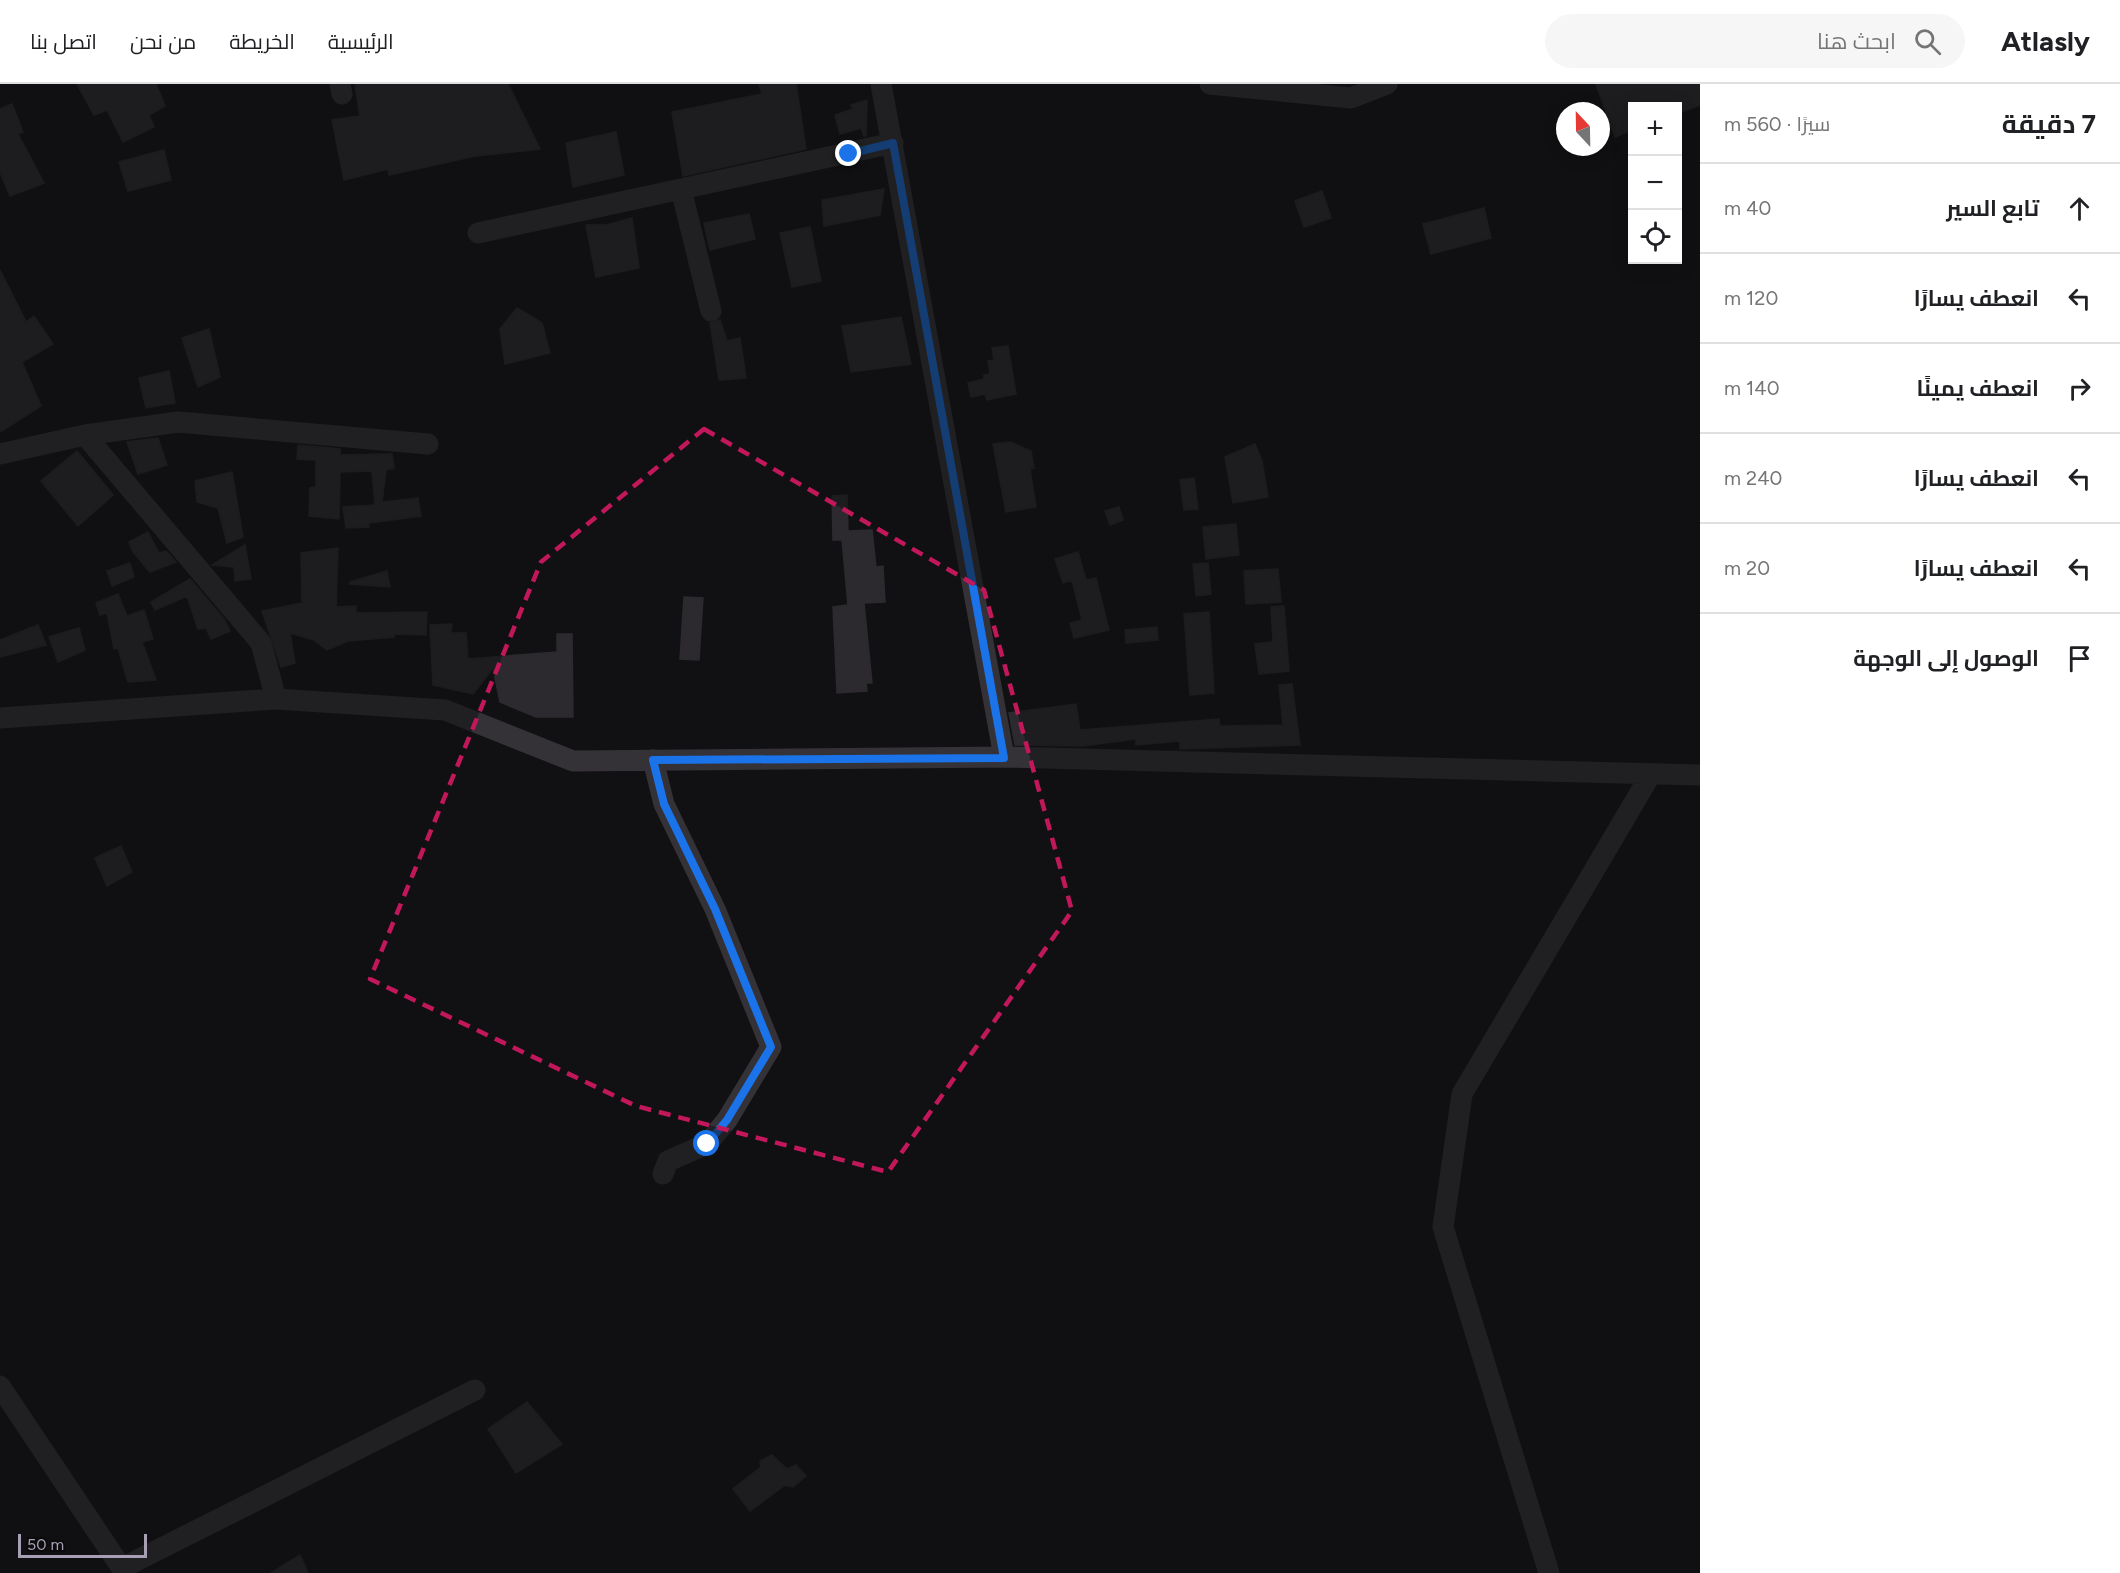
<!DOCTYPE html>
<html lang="ar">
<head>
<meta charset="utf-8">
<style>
  body { margin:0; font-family:Figtree,Cairo,sans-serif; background:#f6f6f6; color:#202124; direction:rtl }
  .controls { position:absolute; right:18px; top:18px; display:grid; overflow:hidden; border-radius:0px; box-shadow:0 3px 15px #0003 }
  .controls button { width:54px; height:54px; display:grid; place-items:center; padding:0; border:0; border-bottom:2px solid #e0e0e0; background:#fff; color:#202124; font:30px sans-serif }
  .compass { position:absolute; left:1556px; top:18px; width:54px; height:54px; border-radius:50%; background:#fff; box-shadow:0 3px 15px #0003; rotate:338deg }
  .scale { position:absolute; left:18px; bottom:15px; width:129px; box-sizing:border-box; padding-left:6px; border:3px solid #a7a0b4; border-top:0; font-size:16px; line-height:21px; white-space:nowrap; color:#a7a0b4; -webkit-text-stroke:4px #0c0b0c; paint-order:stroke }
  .stop { position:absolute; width:18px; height:18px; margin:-14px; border:4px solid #1a73e8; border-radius:50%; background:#fff }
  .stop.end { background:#1a73e8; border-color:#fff; box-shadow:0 2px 6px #0008 }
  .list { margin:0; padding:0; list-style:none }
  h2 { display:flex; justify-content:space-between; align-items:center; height:78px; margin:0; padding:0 24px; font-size:26px }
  h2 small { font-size:20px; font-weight:400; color:#757577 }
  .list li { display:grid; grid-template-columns:39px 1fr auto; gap:18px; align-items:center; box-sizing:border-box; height:90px; padding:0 24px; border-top:2px solid #e0e0e0 }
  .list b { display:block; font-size:22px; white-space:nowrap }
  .list em { font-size:20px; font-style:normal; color:#757577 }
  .icon { flex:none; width:33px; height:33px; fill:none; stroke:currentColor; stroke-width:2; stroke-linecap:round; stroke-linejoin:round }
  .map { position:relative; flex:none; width:1700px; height:1489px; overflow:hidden; direction:ltr }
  header { display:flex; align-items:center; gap:36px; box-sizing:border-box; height:84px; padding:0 30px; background:#fff; border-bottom:2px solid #e0e0e0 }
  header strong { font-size:28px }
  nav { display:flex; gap:33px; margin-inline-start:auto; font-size:21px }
  .search { width:420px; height:54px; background:#f6f6f6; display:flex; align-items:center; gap:15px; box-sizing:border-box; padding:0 21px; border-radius:33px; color:#757577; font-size:22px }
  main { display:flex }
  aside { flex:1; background:#fff }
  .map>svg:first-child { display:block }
</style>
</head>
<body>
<header>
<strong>Atlasly</strong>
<div class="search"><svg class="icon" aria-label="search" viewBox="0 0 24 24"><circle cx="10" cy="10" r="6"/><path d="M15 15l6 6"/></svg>ابحث هنا</div>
<nav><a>الرئيسية</a><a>الخريطة</a><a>من نحن</a><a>اتصل بنا</a></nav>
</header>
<main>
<aside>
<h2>7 دقيقة<small>سيرًا · 560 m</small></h2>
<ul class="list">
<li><svg class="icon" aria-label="ahead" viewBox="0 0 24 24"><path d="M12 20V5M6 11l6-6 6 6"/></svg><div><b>تابع السير</b></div><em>40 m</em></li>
<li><svg class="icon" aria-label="left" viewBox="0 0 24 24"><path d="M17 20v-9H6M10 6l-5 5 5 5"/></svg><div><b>انعطف يسارًا</b></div><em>120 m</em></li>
<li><svg class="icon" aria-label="right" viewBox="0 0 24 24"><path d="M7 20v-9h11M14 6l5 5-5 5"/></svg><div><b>انعطف يمينًا</b></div><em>140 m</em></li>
<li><svg class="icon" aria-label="left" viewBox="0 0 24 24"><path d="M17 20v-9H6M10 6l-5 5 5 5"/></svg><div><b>انعطف يسارًا</b></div><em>240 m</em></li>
<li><svg class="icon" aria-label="left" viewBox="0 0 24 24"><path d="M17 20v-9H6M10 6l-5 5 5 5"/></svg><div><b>انعطف يسارًا</b></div><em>20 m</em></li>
<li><svg class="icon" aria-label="arrive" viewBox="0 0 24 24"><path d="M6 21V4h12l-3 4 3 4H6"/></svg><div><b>الوصول إلى الوجهة</b></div></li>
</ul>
</aside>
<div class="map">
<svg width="1700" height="1489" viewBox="0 0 1700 1489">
  <rect width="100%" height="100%" fill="#111012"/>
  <path fill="#2d2a2f" stroke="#2c2a2e" stroke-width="1.5" d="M77,0H156L165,22L149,31L154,43L123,58L107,26L94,31Z
    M355,0H508L540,65L475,72L389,91L388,85L344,96L332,36L360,32Z
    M759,0H796L806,65L683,92L672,28L762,10Z
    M1596,0H1700V21L1677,30V22H1632V46L1615,53Z
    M867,16L866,52H864L861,44L840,50L835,31L853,25L851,21Z
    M12,20L23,48L18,50L44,99L10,112L0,88V25Z
    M616,48L624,91L573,103L566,59Z
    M164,66L171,96L128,107L119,78Z
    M884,105L880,131L824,142L822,116Z
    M1322,107L1331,134L1304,143L1295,117Z
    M1484,124L1491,154L1431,170L1423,140Z
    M749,130L755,155L710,166L704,139Z
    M632,134L639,184L596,193L586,141H607Z
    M810,143L821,197L792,203L780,149Z
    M0,186L26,238L34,232L53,260L22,278L41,322L0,348Z
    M517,224L542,239L550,269L505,280L500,245Z
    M901,233L911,280L851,288L842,242Z
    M720,236L727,257L740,254L746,294L719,296L710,239Z
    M209,245L220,293L198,303L182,254Z
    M1008,262L1016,310L987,316L985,310L971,313L968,299L984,295V291L990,290L988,277L994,276L992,264Z
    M169,287L175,319L146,324L139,294Z
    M158,354L167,381L138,390L127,358Z
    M1010,358L1031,367L1034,384L1030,385L1036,423L1006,428L993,360Z
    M1255,360L1262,377L1268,413L1233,419L1225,373Z
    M298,361L340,365V371L392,370L394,384L386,386L382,418L418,414L421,432L369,439V443L346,444L343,423L375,421L372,387L340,388L339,435L309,432L310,404L316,403V376L297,375Z
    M77,367L113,411L78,442L41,397Z
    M232,388L243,453L227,459L218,424L197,418L195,397Z
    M1194,394L1198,425L1184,426L1180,396Z
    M847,411L848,447L872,446L876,483L883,482L885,518L864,519L872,599H866L867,607L837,609L833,523L848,521L842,456H833L832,412Z
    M1119,423L1123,436L1110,441L1105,427Z
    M1236,440L1239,471L1206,475L1203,443Z
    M148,448L159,469L166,467L176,478L150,488L133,468L129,458Z
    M245,461L251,495L235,497L234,483L212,481Z
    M338,464L336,523L356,522V529L427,528L426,551L394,550V553L348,557L327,566L314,556L290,549L295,579L281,583L262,527L302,519L301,469Z
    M1078,468L1086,496L1096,494L1109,546L1074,554L1070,539L1082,536L1072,496L1063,499L1055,475Z
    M130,479L134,493L112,502L107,487Z
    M1208,479L1211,510L1196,512L1193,480Z
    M1278,485L1281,518L1246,520L1244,487Z
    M387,487L390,503L350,500V498Z
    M190,495L224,535L230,547L211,555L206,544L198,545L187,512L155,526L151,518Z
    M118,510L127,532L144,526L153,555L142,558L156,596L128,598L118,564L114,565L107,529L100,531L96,519Z
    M684,513L703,514L699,576L680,575Z
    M1284,522L1289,587L1259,590L1255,560L1273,558L1271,523Z
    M1209,528L1214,609L1190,611L1184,530Z
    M452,540L451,549H466L468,575L557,568V550H572L573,633H536L500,618L493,584L473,610L433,601L430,541Z
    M38,541L46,561L0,573V556Z
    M1157,543L1158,556L1126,559L1125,546Z
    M79,544L85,566L58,578L49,553Z
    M1292,600L1300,661L1180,665V657L1136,661V655L1082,662L1015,661L1009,629L1076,620L1080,646L1219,635L1220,642L1283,641L1279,601Z
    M121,762L132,788L107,802L95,774Z
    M527,1318L562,1360L516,1389L488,1345Z
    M772,1371L787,1385L796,1381L806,1392L793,1403L785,1401L750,1427L733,1405L761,1383L760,1377Z
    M300,1471L308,1489H271Z"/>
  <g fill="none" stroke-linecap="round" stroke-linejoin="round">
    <path stroke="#343137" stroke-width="21" d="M340,0L342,10
      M881,0L1004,673
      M1210,0L1351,14L1387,0
      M681,105L711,227
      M478,149L893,59
      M85,351L178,338L428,360
      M0,370L85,351L261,559L276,615
      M0,634L276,615L445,626L573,677L1004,673L1700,691
      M653,676L664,720L715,825L771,963L727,1036L707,1060L668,1077L663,1090
      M0,1302L125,1489
      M122,1484L475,1306
      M1549,1489L1443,1143L1462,1010L1651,690"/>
  </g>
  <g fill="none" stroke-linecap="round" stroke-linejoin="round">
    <path stroke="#1a73e8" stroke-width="8" d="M707,1060L727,1036L771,963L715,825L664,720L653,676L1004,674L893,59L849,70"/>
  </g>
  <path d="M0 0H1700V1489H0ZM704,345L984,506L1072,827L888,1088L636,1022L370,895L541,478Z" fill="#111012" fill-opacity=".55" fill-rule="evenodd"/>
  <path fill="none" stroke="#c2185b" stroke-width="4.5" stroke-dasharray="12 8" stroke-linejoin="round" d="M704,345L984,506L1072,827L888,1088L636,1022L370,895L541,478Z"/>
</svg>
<div class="controls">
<button>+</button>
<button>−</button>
<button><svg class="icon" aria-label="locate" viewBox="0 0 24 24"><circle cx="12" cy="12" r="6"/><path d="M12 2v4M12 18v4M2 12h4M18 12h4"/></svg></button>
</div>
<svg class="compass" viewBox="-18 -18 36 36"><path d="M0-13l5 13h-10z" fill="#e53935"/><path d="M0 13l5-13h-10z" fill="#757577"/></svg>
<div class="scale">50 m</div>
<div class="stop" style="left:707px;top:1060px"></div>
<div class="stop end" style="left:849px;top:70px"></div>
</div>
</main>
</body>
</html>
